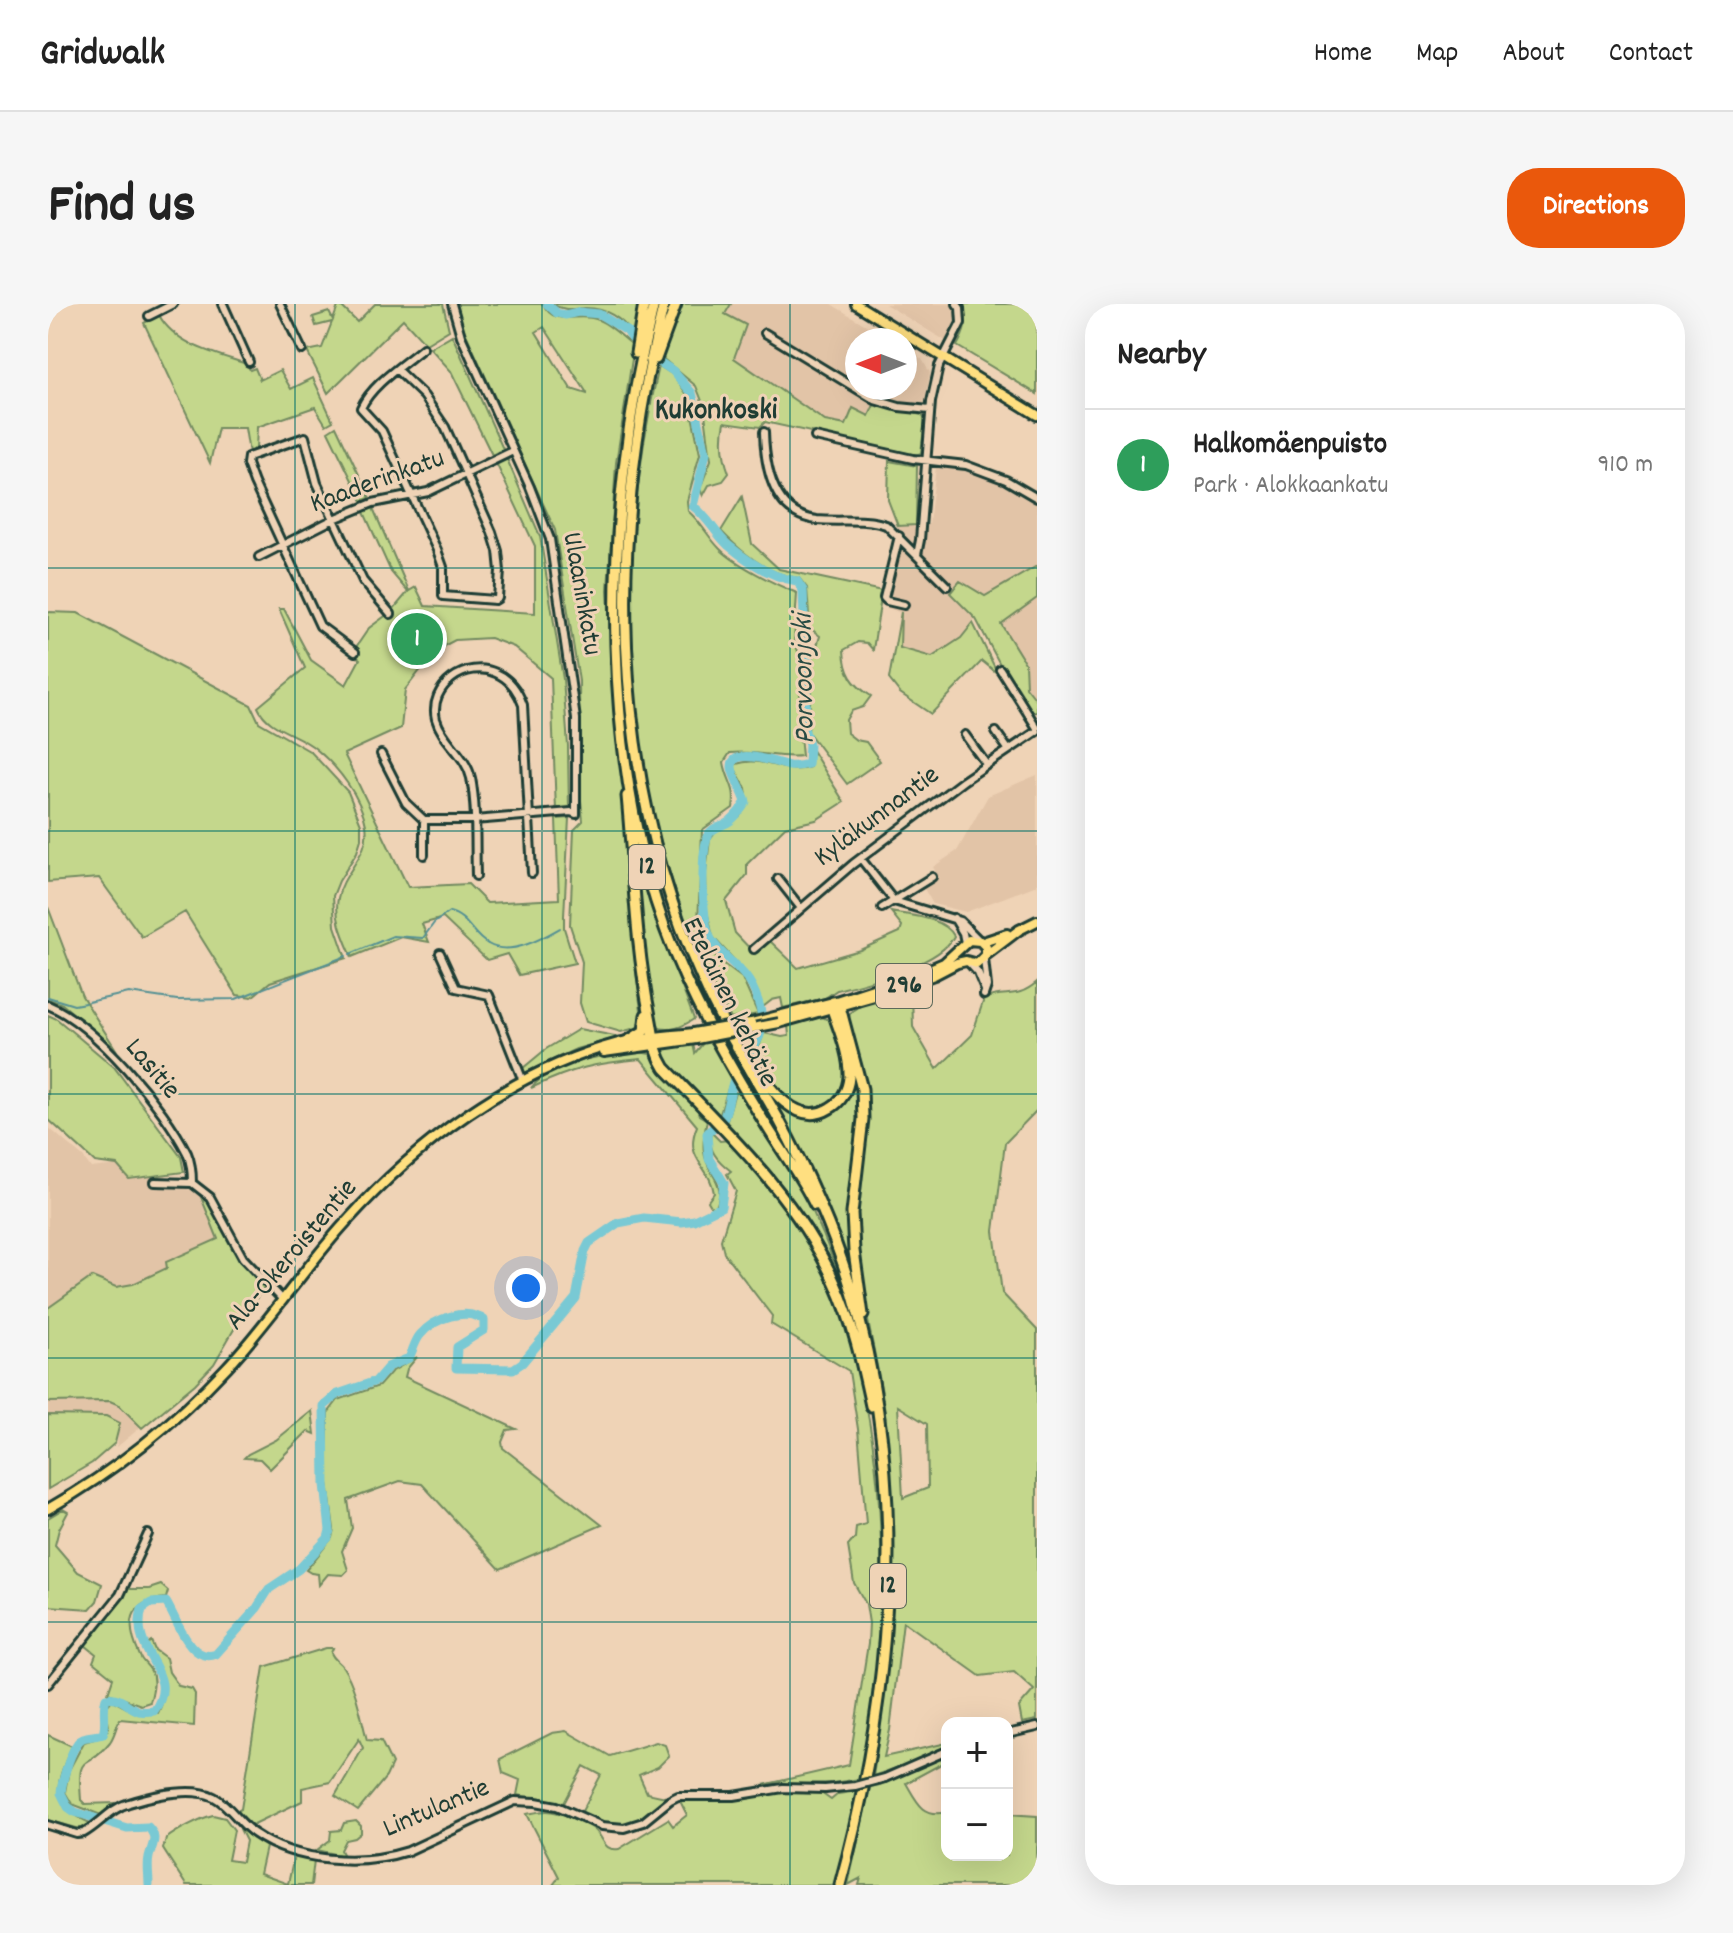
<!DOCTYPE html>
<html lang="en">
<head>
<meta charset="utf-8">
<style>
  body { margin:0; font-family:Dekko,sans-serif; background:#f6f6f6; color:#222 }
  .controls { position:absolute; right:24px; bottom:24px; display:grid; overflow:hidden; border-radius:16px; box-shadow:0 8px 32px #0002 }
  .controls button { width:72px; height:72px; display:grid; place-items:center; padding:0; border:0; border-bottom:2px solid #e0e0e0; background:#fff; color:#222; font:40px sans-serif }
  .compass { position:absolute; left:797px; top:24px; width:72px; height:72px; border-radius:50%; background:#fff; box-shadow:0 8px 32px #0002; rotate:270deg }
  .you { position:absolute; left:478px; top:984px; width:28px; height:28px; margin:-20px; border:6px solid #fff; border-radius:50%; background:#1a73e8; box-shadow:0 0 0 12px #1a73e833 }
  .badge { display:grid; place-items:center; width:52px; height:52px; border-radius:50%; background:#ea580c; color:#fff; font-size:26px; font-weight:700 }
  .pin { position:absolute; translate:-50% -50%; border:4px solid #fff; box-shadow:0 2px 8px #0006 }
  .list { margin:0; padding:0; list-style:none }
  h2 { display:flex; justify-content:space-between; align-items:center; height:104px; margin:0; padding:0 32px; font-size:34px }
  h2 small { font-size:26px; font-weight:400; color:#767676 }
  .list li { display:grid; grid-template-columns:52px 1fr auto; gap:24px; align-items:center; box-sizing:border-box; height:112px; padding:0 32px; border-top:2px solid #e0e0e0 }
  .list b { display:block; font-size:30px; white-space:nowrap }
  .list p { margin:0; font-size:26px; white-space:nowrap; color:#767676 }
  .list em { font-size:26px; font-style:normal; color:#767676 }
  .map { position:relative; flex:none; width:989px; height:1581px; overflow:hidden; border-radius:32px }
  header { display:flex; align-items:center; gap:48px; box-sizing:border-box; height:112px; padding:0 40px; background:#fff; border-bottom:2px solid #e0e0e0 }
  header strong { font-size:38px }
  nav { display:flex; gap:44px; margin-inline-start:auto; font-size:28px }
  .intro { display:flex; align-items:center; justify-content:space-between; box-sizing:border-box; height:192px; padding:0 48px }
  h1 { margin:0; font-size:56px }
  .button { padding:20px 36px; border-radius:32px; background:#ea580c; color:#fff; font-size:28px; font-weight:700 }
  main { display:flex; gap:48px; padding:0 48px }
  aside { flex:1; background:#fff; border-radius:32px; box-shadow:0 8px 32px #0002 }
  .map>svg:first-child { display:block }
</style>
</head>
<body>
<header>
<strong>Gridwalk</strong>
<nav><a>Home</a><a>Map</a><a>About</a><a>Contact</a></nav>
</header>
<div class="intro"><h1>Find us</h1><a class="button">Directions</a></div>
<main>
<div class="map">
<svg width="989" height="1581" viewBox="0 0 989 1581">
  <rect width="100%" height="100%" fill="#efd3b6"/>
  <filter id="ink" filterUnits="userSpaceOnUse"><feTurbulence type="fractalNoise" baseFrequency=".0125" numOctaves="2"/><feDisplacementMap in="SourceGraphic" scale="16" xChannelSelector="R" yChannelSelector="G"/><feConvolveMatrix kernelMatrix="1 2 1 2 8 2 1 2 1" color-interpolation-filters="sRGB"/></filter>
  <g filter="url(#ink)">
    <path fill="#e2c4a7" d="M683,0H783L843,36H809V84H857V44L874,55L882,69L874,111L826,101L821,112L798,121L777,117L685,53L677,10Z
      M837,0H911L909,18L901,39Z
      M888,163L932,168L989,200V262L937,292L903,289L928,315L913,334L884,353L851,344L853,309L830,300L850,222L881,220Z
      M989,294V397L978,383L977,359L953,320Z
      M989,471V581L918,608L885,600L875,583L891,574L885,563L909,547L940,492Z
      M0,823L35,853L43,864L69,861L81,875L118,871V880L143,886L153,893L171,935L118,958L120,964L85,980L0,1004Z
      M61,1095L94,1122L69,1143L71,1119L58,1112L0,1111V1098Z"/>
    <path fill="#c4d78c" stroke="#728a60" stroke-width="2" fill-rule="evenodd" d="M291,0L309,18L327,0H395L401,26L378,40L355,15L280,89L259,47L274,44L284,18L268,22L265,13L281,8L285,16Z
      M408,0H495C507,24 528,8 548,15C561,19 574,33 586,42L568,159L560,286L566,403L580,528L587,659L595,722L573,728L538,718L532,699L534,658L522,621L526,526L535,517L532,486L531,377L507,226L409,10ZM496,23L539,89V90L523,85L488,28Z
      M504,0H592L586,31C574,15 557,3 536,4C522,5 516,7 504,0Z
      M633,0H683L677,10L698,21L686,54L777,117L798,121L805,104L821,112L826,101L874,111L877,116L873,149L868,151L717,118L712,123L677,118C673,135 675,153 681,169L675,177L661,181L655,192L652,185L663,156L656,102L648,82L613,53Z
      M915,0H989V90L909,42C917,28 921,16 915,0Z
      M111,11C127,41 168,50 199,60L202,66L207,64L212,76L232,66L243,85L265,74L285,117L278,121L267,103L209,123L208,145L201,149L197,124H170L162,159L96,19Z
      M404,31L455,145L444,151L403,67L382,44Z
      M611,62L625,71L640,92L652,150L639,197L640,207C653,218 660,233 672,245C687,260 728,281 749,289L746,337L753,355L754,372L750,412L754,452C729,455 709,446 682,449L676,458C679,478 689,482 685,504L654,526L650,619L656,636L670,656L694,674L710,710L683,715C575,519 561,277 611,62Z
      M288,122L322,194L314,197L280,127Z
      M459,155L492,232L515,375L520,442L521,506L508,507L503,374L466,343L442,334L407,336L388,346L357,386L353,424L296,450L360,583L420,580L439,599L511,595L508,515L521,514L516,612V624L527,659L471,671L459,650L439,656L395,614L374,620L381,638L353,633L304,653C296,634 286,614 290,594C295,567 323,550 318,521C313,493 290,463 268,445C250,429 220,426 210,403L257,364L231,305H236L263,356L298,381L312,355L304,349L321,324L344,307L360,288L343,268L315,206L325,204L361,287L368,283L377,302L487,309V242L448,159Z
      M841,157L869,162L868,221L850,222L840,196Z
      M694,193L704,240L731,265L834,287L825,346L819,339L810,338L796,346C797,369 804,380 823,392L815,403L803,407L798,416L799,429L808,436L818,438L832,457L799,480L760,428L765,355L772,332L762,324L759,284L751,274C721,271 693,248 673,227Z
      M989,262V294L953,320L977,359L978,383L989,397V408L983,409L955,366L928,315L902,289L912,277L937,292Z
      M0,308L30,309L203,401L211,418L263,448L300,488L313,520V535L309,548L291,577L285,592L287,622L298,654L222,678L204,693L189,691L137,608L94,633L51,574L0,578Z
      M853,308L852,344L884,353L913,334L925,319L950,370L934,357L883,410L852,389L841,375Z
      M762,443L796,498L768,516L737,523L699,560V571L678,597L687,629L707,650L720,635L750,664L812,646L852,628L854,622L843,608C863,612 896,613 906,632C892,661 819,678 789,686L777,694L735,704L733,694L724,696L715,703L701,672L665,633L659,607L658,569L662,535L667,528L692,512L700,500L698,484L686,463L688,460C718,450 735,473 762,463Z
      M590,554L607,612L646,715C634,723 623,728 608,723L594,642Z
      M0,603L34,692L69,747L14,700L0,695Z
      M989,678V806L957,839L946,927L954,989L989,1026V1416L974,1419L971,1403L986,1386L966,1368L932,1372L855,1317L842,1426L836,1453L899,1439V1442L865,1458L825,1472C843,1361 848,1250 840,1139C835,1064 808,991 808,916C807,879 816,839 820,801V784L801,714L802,709L814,701L864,686L865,723L889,765L924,731L936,695C958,685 967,697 989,678ZM850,1102L879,1120L880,1184L855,1194Z
      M0,711L9,715L66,763L133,853L136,868L81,875L69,861L47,858L0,815Z
      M773,713L782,716C792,733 802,763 796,782C788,810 753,810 735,793C725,783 717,769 709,758L708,752L716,729L734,733L741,732L740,721Z
      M531,725L572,733L528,745L477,769L474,765L498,745Z
      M663,737L683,775L671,813L622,763L613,745L645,740L647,749L656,738Z
      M586,747L602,750L649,803L651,811L659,816C657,826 654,838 656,848C659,872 679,876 668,903L664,904L660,897L666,889C662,861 635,855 649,822L593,755C547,759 526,764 483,784C505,757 554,752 586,747Z
      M804,762C825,801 803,857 801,899C800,922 804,946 805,969H802L767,878L727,797L741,806H784Z
      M687,788L694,791C738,857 774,910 795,988L778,950L755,913L723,868L678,819Z
      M663,828L672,837L681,836C726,885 768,937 793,1000C800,1017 803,1036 807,1053C842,1182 841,1345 812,1475L784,1479L715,1481L801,1461L820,1340L821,1319L818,1300L806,1279L800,1242L807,1234L808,1223L818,1220L810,1125L801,1067L723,1020L724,1012L676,949L673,936L688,887L679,870L683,867C670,857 659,846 663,828Z
      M153,893L159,894L192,955L216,984L189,1020L166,1060L147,1080L94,1124L71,1101L62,1097L0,1098V1004L44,973L68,983L85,980L119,964L118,958L170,935Z
      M369,1053L359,1065L357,1073L468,1125L459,1126L454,1138L455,1144L554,1221L452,1265L374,1180L352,1177L300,1196L304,1224L294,1247L300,1266L295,1271L280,1270L271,1281L270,1270L263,1269L258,1266L284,1234L286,1225L280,1179V1109L290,1096L331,1082L343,1068Z
      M264,1107L267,1130L260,1127L222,1165L212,1155L196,1154L200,1150L228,1136Z
      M0,1111L58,1112L72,1119L67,1139L44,1159L0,1185Z
      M15,1205L20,1208L11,1225L7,1241L30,1268L54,1280L49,1297L42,1305L0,1302V1214Z
      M113,1281L120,1287L118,1294C80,1297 77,1320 92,1352C94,1358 100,1361 103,1367C108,1376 105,1388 102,1398L93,1401L60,1389L65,1374L45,1358L48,1350L37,1341L69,1301L77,1285H101Z
      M103,1337L107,1346L118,1354L121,1368L131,1382L144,1385L147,1390L146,1422L72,1415C68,1422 67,1431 62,1438C37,1469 29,1445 33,1496L37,1500L66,1499L53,1511L24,1500L17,1488L21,1466L36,1438L57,1432L61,1423L58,1403L64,1396L86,1408L110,1409C124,1383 113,1364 97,1342Z
      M278,1344H285L283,1349C286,1356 291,1357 295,1363C308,1383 313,1413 319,1436L333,1437L344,1460L338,1473L310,1507L287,1492L315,1444L311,1435L282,1478L254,1484V1497L204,1521L189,1507L193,1505L216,1363Z
      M518,1427L562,1452L608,1438L617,1441L621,1452L610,1463L591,1471L599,1489L618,1493C588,1522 572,1529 533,1509L553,1471L536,1462L515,1501L469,1491L472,1476L455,1469L452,1455L504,1429Z
      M0,1431L24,1442C7,1480 0,1501 42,1519L32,1525L0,1516Z
      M899,1450V1457L858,1479C869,1498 875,1514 899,1508V1551H959V1510L989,1512V1581H811L813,1574L800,1581L822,1483L832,1481Z
      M752,1487L773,1489L783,1496L790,1490L810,1487L786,1581H505L511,1573L479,1510C485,1509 493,1507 499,1507C510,1507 540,1519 548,1527C557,1536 555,1547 571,1545L620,1515L625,1522L639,1511L632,1497H681L720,1489Z
      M165,1511L177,1514L186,1526L180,1556L194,1558L198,1537L192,1525L194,1523L218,1543L212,1570L240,1580L246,1553L266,1556L263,1581H138L115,1545L118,1535C127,1527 153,1514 165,1511Z
      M308,1517L313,1522V1529L307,1534L298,1536L293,1546L296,1552L269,1546L282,1536L283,1527L293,1526L296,1519Z"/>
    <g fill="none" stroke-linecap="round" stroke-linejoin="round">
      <path stroke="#559194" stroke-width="2" d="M302,650L345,632L375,634L386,619L401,608C420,612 424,632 440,640C462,653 493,635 512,624
        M0,693L26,701L37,699
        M40,698L81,689L129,696L188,695L298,652"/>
      <path stroke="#79c9d4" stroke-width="9" d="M101,1581C101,1572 99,1562 101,1553C104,1540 111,1534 100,1523L79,1524L27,1508L20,1503L13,1489C14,1477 24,1439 35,1434C41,1432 49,1432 55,1430C59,1418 54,1406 58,1394C73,1391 78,1403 91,1407C96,1408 101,1407 106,1407C134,1368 81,1351 94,1305L103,1299L118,1298C128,1313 142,1361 168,1350L209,1304L221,1285L251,1265L280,1234L282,1226L277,1180L276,1102L290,1090L328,1077L340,1063L361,1054C365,1046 367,1037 372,1031C386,1014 418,1003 436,1016V1026L409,1043L408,1064L465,1065L474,1059L528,994L537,947L541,939L570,919L596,914L634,918L646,916L673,903L676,879L661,855L659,830C664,822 673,821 676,813C681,800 682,785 687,772C695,754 710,745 714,724C716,710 707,684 698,673C688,660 673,651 664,637C653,620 653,554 659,534C662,523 674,523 682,517C689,511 693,506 698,498C695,487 684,471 684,463C683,441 732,460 741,462C748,463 753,462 760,460L761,440L756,424L761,349L757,335L755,286L749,277C725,274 699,257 680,241C667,229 660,213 645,202L658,149L644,89L625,67L592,45L579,27L551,10L530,8L517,11L509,9L499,0"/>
      <defs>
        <path id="minor" d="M175,0L201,58
          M232,0L254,46
          M404,0L413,32L482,183L502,235L528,415V510
          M101,12L125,0
          M717,29L827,96L851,103L882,106
          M349,66L376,92L397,123L444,228L450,247L452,267L450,294L447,296L395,292V263L389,246L334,127L313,104C324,80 355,61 375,44
          M716,128C717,165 726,211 769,216C792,218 817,214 838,221L899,282
          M767,133L865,155L918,161L958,176L989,194
          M851,232L836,294L839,297L856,301
          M869,251L872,236L883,98L891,62L913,19L912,4L909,0
          M211,253L286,215L325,199L380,188L465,147
          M307,348L272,322L206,179L199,160L200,153L257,133L269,179L315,277L343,310
          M952,365L989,424
          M948,428L960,445
          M917,431L938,460
          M333,450L358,499L376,516H426L523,508L528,510
          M376,516V551
          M813,555L846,597L912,617L930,635
          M428,572C427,540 429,505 423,474C418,451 394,437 388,415C380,382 419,355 448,369C462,375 470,387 475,401L484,569
          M730,575L752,603
          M834,604L884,573
          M906,614L915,629L917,639
          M706,645L805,560L915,477L989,427
          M392,649L408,684L441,691L475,777
          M921,659L930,669L937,686
          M936,691L939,682L936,655
          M0,701C48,721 116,803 139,849C143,858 144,869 144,879
          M107,878L144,879L162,893L195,954L235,996
          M0,1380L72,1291L100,1230
          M959,1430L989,1423
          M837,1474L899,1447
          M0,1521L29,1530L36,1529C52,1520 63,1504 81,1499C104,1492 144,1482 166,1493C183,1502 191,1520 207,1530C248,1558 313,1562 360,1547L467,1497L488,1498L509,1502L554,1522L576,1524L595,1518L622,1496L630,1492H686L735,1484L777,1485"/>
        <path id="major" d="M808,0L989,111
          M935,638L959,630
          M938,651L971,626L989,617
          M703,719L785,698L868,671L896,659L921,636L932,637L938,643V651L929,660L918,657L909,659L886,671L837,689L731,719
          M556,748L648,735
          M0,1205C67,1167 127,1119 179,1063C222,1017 256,964 298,918C369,839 463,768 567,740C592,733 619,732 645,729"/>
        <path id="highway" d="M606,0C553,209 547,477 638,676C662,728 690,776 720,824C736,850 754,874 767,901
          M616,0C560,223 559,464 655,677C676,725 705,769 730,814C760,870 786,927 804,988C861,1183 845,1387 792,1581
          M588,49L596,0
          M608,55L628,0
          M579,492C586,566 587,639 602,712C606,731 606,747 617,764C681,830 749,894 787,979C805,1018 814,1060 823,1102
          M785,698L792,703L814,785L815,815L804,909L806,947L815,1011
          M578,738L596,727L598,711
          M704,758C720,782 748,825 782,804C793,798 800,786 801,773C802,751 791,726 784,705L785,698"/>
      </defs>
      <use href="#minor" stroke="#1f3d34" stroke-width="12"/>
      <use href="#major" stroke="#1f3d34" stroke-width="14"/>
      <use href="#highway" stroke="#1f3d34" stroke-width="15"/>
      <use href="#minor" stroke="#efd3b6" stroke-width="6"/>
      <use href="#major" stroke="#ffdf80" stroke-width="8"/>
      <use href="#highway" stroke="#ffdf80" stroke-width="9"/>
      <defs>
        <path id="minor-bridge" d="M777,1485L807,1482L837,1474"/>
        <path id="major-bridge" d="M645,729L703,719
          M648,735L731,719"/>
      </defs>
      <use href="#minor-bridge" stroke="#1f3d34" stroke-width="12" stroke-linecap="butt"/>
      <use href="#major-bridge" stroke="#1f3d34" stroke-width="14" stroke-linecap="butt"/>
      <use href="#minor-bridge" stroke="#efd3b6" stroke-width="6"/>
      <use href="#major-bridge" stroke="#ffdf80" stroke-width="8"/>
    </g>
  </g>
  <path fill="none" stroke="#0f766e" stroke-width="2" stroke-opacity="0.55" d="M247,0V1581M494,0V1581M742,0V1581M0,264H989M0,527H989M0,790H989M0,1054H989M0,1318H989"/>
  <g text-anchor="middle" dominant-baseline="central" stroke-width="6" stroke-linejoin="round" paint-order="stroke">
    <g fill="#efd3b6" stroke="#5d6a5b" stroke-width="2">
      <rect x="581" y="541" width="36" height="44" rx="6"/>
      <rect x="828" y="660" width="56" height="44" rx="6"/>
      <rect x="822" y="1260" width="36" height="44" rx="6"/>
    </g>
    <g font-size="26" font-weight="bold" fill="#1f3d34">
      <text x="599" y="563">12</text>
      <text x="856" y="682">296</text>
      <text x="840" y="1282">12</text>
    </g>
    <g font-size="28" fill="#1f3d34" stroke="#efd3b6">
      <text transform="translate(330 179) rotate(-20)">Kaaderinkatu</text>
      <text transform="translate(532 290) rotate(80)">Ulaaninkatu</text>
      <text transform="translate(830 514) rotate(-37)">Kyläkunnantie</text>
      <text transform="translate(680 699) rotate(64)">Eteläinen kehätie</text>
      <text transform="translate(103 766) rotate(50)">Lasitie</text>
      <text transform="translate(245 952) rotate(-50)">Ala-Okeroistentie</text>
      <text transform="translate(389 1506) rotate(-23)">Lintulantie</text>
    </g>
    <g font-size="30" font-weight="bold" fill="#1f3d34" stroke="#efd3b6">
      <text x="668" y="108">Kukonkoski</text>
    </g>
    <g font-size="30" font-style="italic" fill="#284b44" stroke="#efd3b6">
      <text transform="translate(758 375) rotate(-91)">Porvoonjoki</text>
    </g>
  </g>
</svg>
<div class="controls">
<button>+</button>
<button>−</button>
</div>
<svg class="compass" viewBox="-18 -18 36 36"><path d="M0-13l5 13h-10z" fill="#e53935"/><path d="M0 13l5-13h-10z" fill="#767676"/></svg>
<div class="you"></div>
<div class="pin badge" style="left:369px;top:335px;background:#2e9e5b">1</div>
</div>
<aside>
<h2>Nearby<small></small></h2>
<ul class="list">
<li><span class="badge" style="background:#2e9e5b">1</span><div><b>Halkomäenpuisto</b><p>Park · Alokkaankatu</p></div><em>910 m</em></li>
</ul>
</aside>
</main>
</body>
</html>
